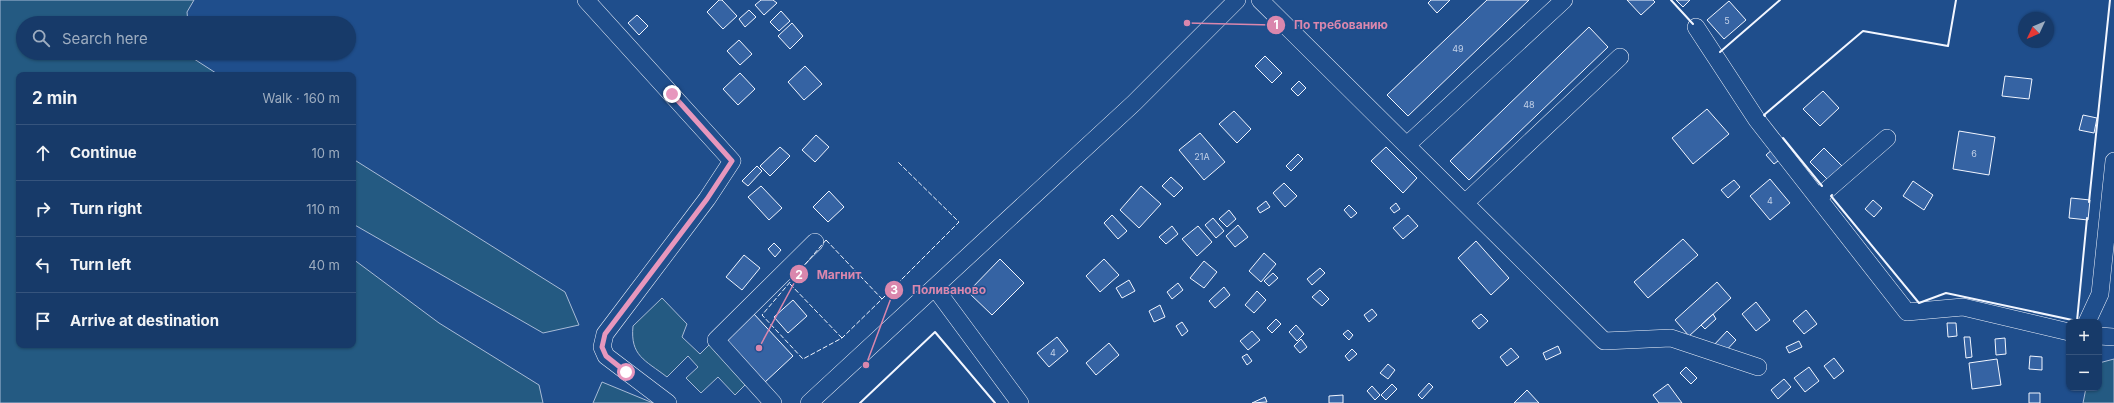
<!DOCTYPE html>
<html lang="en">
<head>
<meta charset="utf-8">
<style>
  body { margin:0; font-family:Inter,sans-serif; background:#244571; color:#f1f3f6 }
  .controls { position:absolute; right:12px; bottom:12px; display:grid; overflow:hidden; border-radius:8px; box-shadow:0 1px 3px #0004 }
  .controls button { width:36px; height:36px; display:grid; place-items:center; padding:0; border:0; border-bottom:1px solid #36547d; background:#173a69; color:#f1f3f6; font:20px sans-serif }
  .compass { position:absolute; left:2018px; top:12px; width:36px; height:36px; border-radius:50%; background:#173a69; box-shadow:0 1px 3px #0004; rotate:226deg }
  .stop { position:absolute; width:12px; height:12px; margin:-9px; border:3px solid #e797bd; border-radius:50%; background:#fff }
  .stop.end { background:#e797bd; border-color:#fff; box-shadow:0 1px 4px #0008 }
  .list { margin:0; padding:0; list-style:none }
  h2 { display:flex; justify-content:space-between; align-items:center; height:52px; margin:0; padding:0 16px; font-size:17px }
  h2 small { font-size:13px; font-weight:400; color:#9eadc0 }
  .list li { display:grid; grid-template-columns:26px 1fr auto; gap:12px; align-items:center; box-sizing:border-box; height:56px; padding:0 16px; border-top:1px solid #36547d }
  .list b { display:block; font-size:15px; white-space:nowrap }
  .list em { font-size:13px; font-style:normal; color:#9eadc0 }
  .icon { flex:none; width:22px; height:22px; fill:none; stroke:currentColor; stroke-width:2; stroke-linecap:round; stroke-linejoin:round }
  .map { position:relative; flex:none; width:2114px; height:403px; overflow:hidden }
  .search { position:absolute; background:#173a69; box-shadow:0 1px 3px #0004; left:16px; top:16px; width:340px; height:44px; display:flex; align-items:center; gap:10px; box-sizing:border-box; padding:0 14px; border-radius:22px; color:#9eadc0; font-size:15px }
  .panel { position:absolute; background:#173a69; box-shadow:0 1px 3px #0004; left:16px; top:72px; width:340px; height:276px; border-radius:8px }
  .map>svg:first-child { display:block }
</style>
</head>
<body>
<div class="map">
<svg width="2114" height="403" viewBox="0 0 2114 403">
  <rect width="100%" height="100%" fill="#1f4e8c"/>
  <path fill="#245a82" stroke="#a8bbd7" d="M0,0H194L187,12L188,23H23V53H190L191,57L219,75H19V345H353V259L439,323L539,385L543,403H0Z
    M353,159L565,292L579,325L543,333L353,224Z
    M662,298L687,324L682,337L700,354L709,345L747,383L735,395L718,377L701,393L686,378L698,367L688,356L667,377C645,360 630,356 633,326Z
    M2114,359V403H2083L2086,388H2099V363Z
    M602,382L653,403H593Z"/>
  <path fill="#3563a3" stroke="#f2f6ff" d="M719,0H722L737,16L723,29L707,12Z
    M761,0H773L777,3L764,15L755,5Z
    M1431,0H1450L1437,13L1428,3Z
    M1487,0H1529L1408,116L1387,95Z
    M1627,0H1653L1655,2L1641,15Z
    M1676,0H1690L1683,7Z
    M1729,1L1746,20L1724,39L1707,20Z
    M749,10L756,17L745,27L739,19Z
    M781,11L790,21L779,31L770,22Z
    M637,15L648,26L639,35L628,23Z
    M792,23L803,36L790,49L778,36Z
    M1589,27L1608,47L1469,180L1450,161Z
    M739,40L752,54L740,65L727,51Z
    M1265,56L1282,73L1272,83L1255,66Z
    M805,66L822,84L804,100L788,82Z
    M740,73L755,89L738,105L723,89Z
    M2005,76L2032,79L2029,99L2002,96Z
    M1299,81L1306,88L1298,96L1291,89Z
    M1823,91L1839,108L1820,126L1803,109Z
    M1707,109L1729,134L1693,164L1672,138Z
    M1234,111L1251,129L1237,143L1219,124Z
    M2083,115L2097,118L2094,133L2079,130Z
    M1959,131L1995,137L1989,175L1953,169Z
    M1200,133L1225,162L1204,180L1179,150Z
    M816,135L829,147L815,162L802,150Z
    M780,147L790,156L770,176L760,166Z
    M1386,147L1417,178L1403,193L1371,161Z
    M1774,148L1782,158L1774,164L1766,155Z
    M1824,148L1842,166L1828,180L1810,162Z
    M1298,154L1303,159L1291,171L1286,166Z
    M757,166L762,171L748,186L742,181Z
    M1171,177L1183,188L1174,197L1162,186Z
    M1770,179L1790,203L1770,220L1750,196Z
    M1734,180L1740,187L1728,198L1721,190Z
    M1913,181L1933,195L1924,210L1903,196Z
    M1284,183L1297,196L1285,207L1273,193Z
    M761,186L782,208L769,220L748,197Z
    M1141,186L1161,204L1139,228L1120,210Z
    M829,191L844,207L828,222L813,207Z
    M2071,198L2090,200L2088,220L2069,218Z
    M1873,200L1882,208L1874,217L1865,209Z
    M1266,201L1270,207L1260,213L1257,208Z
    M1396,203L1400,209L1394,213L1390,208Z
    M1349,205L1357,213L1351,218L1344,210Z
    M1229,210L1236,219L1227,227L1219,219Z
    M1112,215L1127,231L1118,239L1104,223Z
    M1408,215L1418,226L1403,239L1393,228Z
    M1213,218L1224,231L1216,238L1205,225Z
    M1238,225L1248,237L1235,247L1226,236Z
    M1172,226L1178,234L1166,244L1159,237Z
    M1198,226L1212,242L1197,256L1182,239Z
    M1683,239L1698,255L1648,298L1634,282Z
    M1476,241L1509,278L1491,295L1458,258Z
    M774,243L781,250L775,257L768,249Z
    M1264,253L1276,264L1261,282L1249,271Z
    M744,255L760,268L742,290L726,277Z
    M1000,259L1024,283L992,315L968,292Z
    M1104,259L1119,275L1100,292L1086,276Z
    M1204,261L1217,272L1204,288L1190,278Z
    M1320,268L1325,273L1312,285L1307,279Z
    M1273,273L1278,278L1269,286L1264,281Z
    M1129,280L1135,291L1122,298L1116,288Z
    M1717,282L1731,298L1689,336L1675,320Z
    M1178,283L1183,290L1172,299L1167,292Z
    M1224,287L1230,295L1215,308L1209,301Z
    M1320,290L1329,299L1322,306L1312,297Z
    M1257,291L1266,300L1254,313L1245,305Z
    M793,300L807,316L788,333L774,317Z
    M1756,302L1770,320L1756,331L1742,314Z
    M1160,305L1165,317L1154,322L1149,311Z
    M1372,309L1377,315L1369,322L1364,315Z
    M1806,310L1817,324L1804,334L1793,321Z
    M753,313L793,356L764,383L724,339Z
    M1481,314L1488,321L1479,329L1472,321Z
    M1713,314L1716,319L1705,329L1701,325Z
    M1276,319L1281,324L1272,333L1267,328Z
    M1182,322L1188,331L1182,336L1176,326Z
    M1947,323H1956L1957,336L1948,337Z
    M1296,325L1304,334L1297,341L1289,332Z
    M1348,330L1353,335L1349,340L1343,334Z
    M1252,331L1260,340L1248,350L1240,341Z
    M1727,331L1736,340L1722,355L1713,346Z
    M1057,337L1068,351L1049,367L1037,353Z
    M1964,337H1970L1972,357L1966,358Z
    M2005,338L2006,354L1996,355L1995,339Z
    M1301,339L1307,347L1300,353L1294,346Z
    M1799,341L1802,347L1789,353L1786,347Z
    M1109,343L1119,355L1096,375L1086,363Z
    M1558,346L1561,353L1546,360L1543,353Z
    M1511,348L1519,357L1507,366L1500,357Z
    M1352,349L1357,354L1349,361L1345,356Z
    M1247,354L1252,361L1247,365L1242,357Z
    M2030,356L2042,357V370L2029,369Z
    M1834,358L1844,371L1834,379L1824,366Z
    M1997,359L2001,385L1972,389L1969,363Z
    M1388,364L1395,370L1388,379L1380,373Z
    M1686,367L1697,378L1691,384L1680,373Z
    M1809,367L1819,381L1805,392L1794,378Z
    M1784,379L1791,387L1778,399L1771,390Z
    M1429,383L1433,387L1422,399L1418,395Z
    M1392,384L1397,389L1386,400L1381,395Z
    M1668,384L1682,403H1659L1653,395Z
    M1372,386L1380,395L1375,400L1367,391Z
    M1527,390L1539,403H1514Z
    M2029,393H2040V403H2029Z
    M1343,395V403H1329V396Z
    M1265,397L1267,402L1252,403Z"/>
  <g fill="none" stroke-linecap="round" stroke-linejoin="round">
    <defs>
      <path id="minor" d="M586,0L732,161L707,199L605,334L602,347L606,356L668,403
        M1260,0L1604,341L1671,338L1758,367
        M1696,27L1757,120L1907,312L1963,307L2069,332
        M1407,145L1564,0
        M1819,197L1887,138
        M1465,203L1620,57
        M935,288L1020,403
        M2087,322L2100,294L2114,161
        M2099,336L2114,337
        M773,403L716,340L815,242
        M809,403L1134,103L1237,0"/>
    </defs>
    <use href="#minor" stroke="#f2f6ff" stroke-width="18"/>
    <use href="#minor" stroke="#1f4e8c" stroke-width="17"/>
    <path stroke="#f2f6ff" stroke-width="1" stroke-dasharray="5 2" stroke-linecap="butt" d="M826,240L882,299L842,338L803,359L762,315Z
      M790,284L842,338
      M882,299L959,222L897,161"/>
    <path stroke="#f2f6ff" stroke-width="2" d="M1671,0L1693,24
      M1720,52L1780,0
      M1765,116L1764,115L1863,31L1948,46L1956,0
      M1783,138L1822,186
      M1832,195L1831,196L1919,303L1946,293L2077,321L2087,218
      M2089,202L2110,0
      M860,403L935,332L995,403"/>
  </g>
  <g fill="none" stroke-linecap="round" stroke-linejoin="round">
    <path stroke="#e797bd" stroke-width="5" d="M626,372L606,356L602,347L605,334L707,199L732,161L672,94"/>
  </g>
  <g text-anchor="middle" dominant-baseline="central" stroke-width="3" stroke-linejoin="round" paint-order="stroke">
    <g font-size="9" fill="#c3d1e8">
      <text x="1727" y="20">5</text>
      <text x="1458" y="48">49</text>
      <text x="1529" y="104">48</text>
      <text x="1974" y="153">6</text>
      <text x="1202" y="156">21А</text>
      <text x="1770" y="200">4</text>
      <text x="1053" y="352">4</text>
    </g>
  </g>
  <path fill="none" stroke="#da87ad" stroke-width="1.5" d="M1187 23L1276 25M759 348L799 274M866 365L894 290"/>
  <g fill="#da87ad" stroke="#1f4e8c" stroke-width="1.5">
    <circle cx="1187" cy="23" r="4"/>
    <circle cx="759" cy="348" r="4"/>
    <circle cx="866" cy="365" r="4"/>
    <circle cx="1276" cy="25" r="10"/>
    <circle cx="799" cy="274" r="10"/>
    <circle cx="894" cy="290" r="10"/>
  </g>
  <g font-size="12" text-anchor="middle" font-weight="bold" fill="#fff">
    <text x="1276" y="29">1</text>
    <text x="799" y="279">2</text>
    <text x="894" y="294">3</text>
  </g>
  <g font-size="12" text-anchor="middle" font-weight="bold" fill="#da87ad" stroke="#1f4e8c" stroke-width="3" stroke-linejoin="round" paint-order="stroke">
    <text x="1341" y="29">По требованию</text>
    <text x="839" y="279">Магнит</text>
    <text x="949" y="294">Поливаново</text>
  </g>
</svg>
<div class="controls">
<button>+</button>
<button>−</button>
</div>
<svg class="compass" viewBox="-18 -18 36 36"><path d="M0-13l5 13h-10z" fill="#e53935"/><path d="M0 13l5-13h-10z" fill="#9eadc0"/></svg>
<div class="stop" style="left:626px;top:372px"></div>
<div class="stop end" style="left:672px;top:94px"></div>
<div class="search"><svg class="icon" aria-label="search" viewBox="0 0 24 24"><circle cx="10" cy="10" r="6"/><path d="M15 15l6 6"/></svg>Search here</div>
<section class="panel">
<h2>2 min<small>Walk · 160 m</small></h2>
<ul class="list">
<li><svg class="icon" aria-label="ahead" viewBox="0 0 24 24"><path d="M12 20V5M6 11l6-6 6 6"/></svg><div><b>Continue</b></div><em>10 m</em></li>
<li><svg class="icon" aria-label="right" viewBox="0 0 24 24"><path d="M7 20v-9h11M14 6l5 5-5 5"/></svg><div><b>Turn right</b></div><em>110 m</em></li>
<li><svg class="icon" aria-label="left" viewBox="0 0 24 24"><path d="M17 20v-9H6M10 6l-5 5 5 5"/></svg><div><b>Turn left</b></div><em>40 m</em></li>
<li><svg class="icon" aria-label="arrive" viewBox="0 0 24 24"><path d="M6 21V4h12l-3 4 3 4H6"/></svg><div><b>Arrive at destination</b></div></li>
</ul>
</section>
</div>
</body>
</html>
